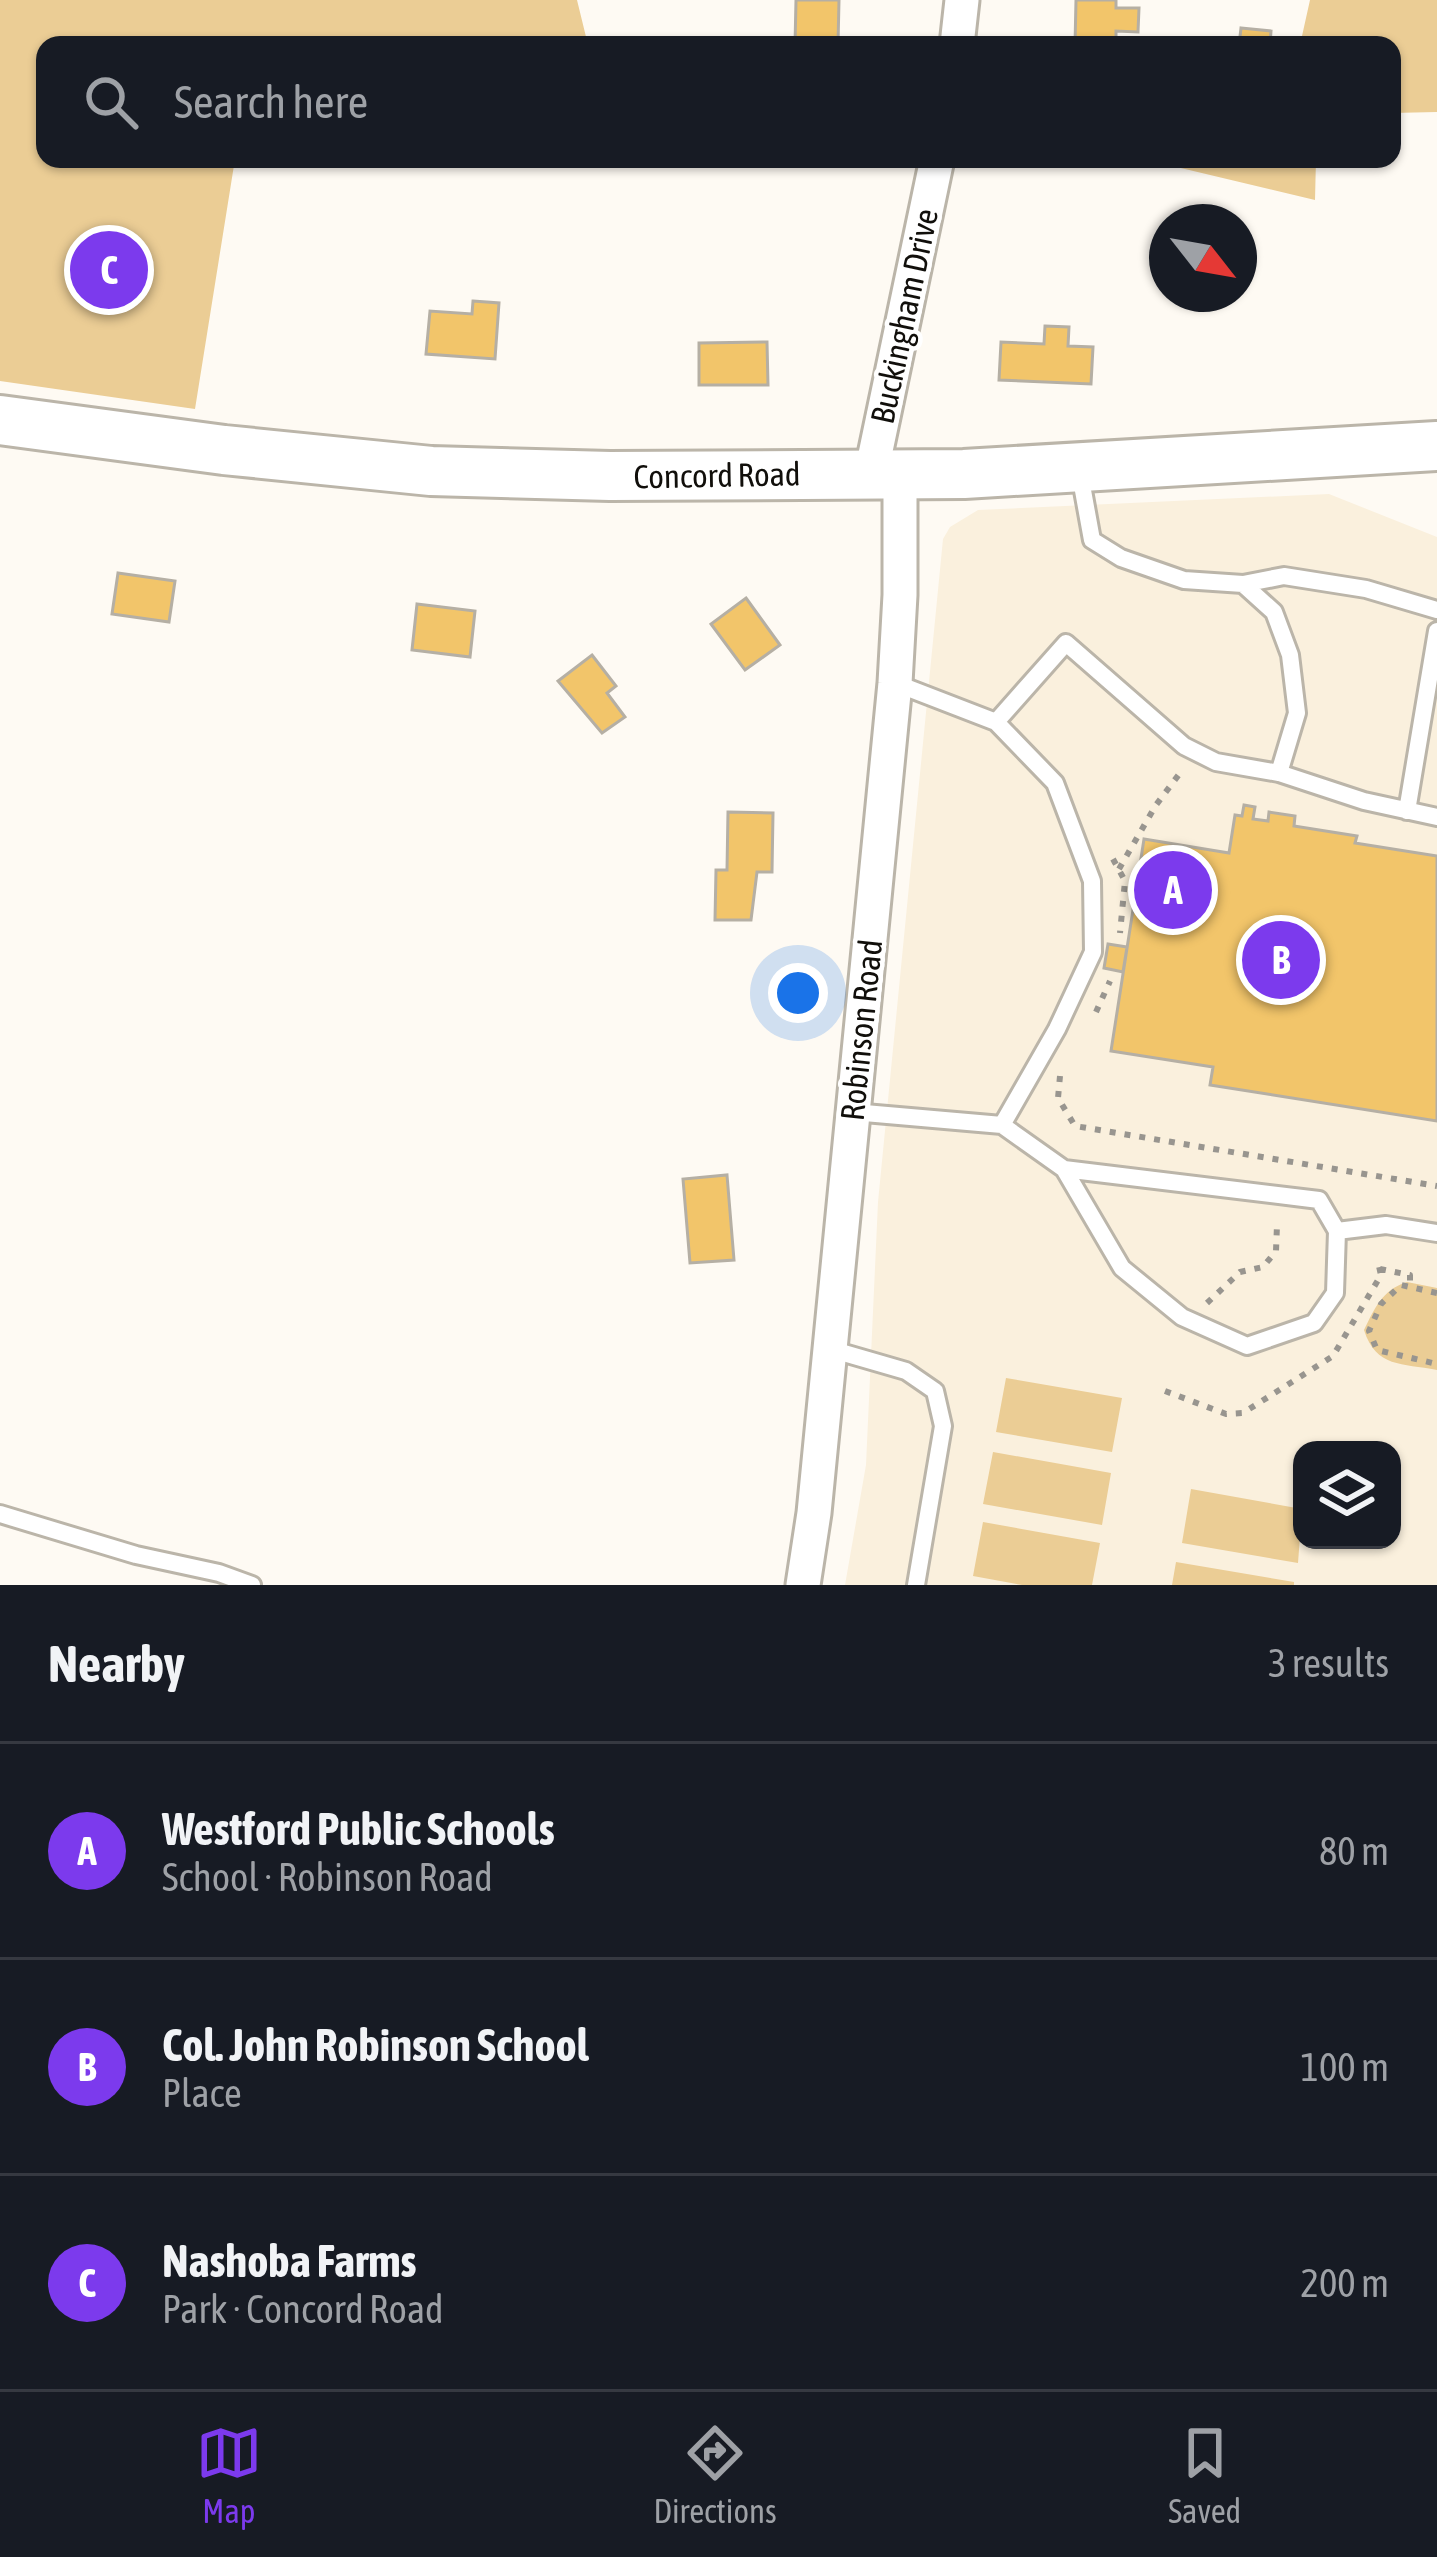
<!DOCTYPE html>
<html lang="en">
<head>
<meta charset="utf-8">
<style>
  body { margin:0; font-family:"Asap Condensed",sans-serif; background:#242831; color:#f1f3f6 }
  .controls { position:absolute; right:36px; bottom:36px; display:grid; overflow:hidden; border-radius:24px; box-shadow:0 3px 9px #0004 }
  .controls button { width:108px; height:108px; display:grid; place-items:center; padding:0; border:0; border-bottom:3px solid #363941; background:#171b24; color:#f1f3f6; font:60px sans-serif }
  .compass { position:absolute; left:1149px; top:204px; width:108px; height:108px; border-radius:50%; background:#171b24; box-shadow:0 3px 9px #0004; rotate:121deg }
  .you { position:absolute; left:798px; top:993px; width:42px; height:42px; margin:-30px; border:9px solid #fff; border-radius:50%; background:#1a73e8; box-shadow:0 0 0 18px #1a73e833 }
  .badge { display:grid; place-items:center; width:78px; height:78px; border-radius:50%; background:#7c3aed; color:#fff; font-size:39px; font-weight:700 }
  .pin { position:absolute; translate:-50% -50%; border:6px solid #fff; box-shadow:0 3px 12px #0006 }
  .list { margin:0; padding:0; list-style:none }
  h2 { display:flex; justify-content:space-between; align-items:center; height:156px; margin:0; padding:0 48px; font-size:51px }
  h2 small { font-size:39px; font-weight:400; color:#9ea1a6 }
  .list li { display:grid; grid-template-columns:78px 1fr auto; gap:36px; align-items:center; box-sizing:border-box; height:216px; padding:0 48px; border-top:3px solid #363941 }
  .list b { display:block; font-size:45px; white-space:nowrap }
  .list p { margin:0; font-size:39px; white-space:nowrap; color:#9ea1a6 }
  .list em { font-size:39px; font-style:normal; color:#9ea1a6 }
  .icon { flex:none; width:66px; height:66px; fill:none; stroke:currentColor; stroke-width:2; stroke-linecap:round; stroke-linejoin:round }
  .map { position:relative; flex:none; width:1437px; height:1585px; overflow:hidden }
  .search { position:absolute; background:#171b24; box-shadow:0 3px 9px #0004; left:36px; right:36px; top:36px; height:132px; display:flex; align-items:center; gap:30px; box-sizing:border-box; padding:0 42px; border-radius:24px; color:#9ea1a6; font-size:45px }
  .sheet { height:804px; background:#171b24 }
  nav { display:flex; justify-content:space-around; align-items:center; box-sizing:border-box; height:168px; border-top:3px solid #363941; background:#171b24; font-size:33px; color:#9ea1a6 }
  nav a { display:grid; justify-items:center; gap:6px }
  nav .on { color:#7c3aed }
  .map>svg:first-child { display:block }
</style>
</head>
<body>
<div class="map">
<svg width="1437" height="1585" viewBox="0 0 1437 1585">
  <rect width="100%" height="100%" fill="#fefaf3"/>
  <path fill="#faf0dd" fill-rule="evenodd" d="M1329,494L1437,537V1585H845L866,1465L878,1202L943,539L950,527L978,510ZM1302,1450H1392V1540H1302Z"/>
  <path fill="#ebcd95" d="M0,0H577L588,45H45V159H235L195,409L0,381Z
    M1310,0H1437V112L1392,113V45H1300Z
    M1143,159H1316L1315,200Z
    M1407,1282L1437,1288V1370C1402,1363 1376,1368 1364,1330C1375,1308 1382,1290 1407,1282Z
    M1006,1378L1122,1398L1112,1452L996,1432Z
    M993,1452L1111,1473L1102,1525L983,1504Z
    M1191,1489L1302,1509L1298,1563L1182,1543Z
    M983,1522L1100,1543L1092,1585H1022L973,1576Z
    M1176,1562L1294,1582V1585H1172Z"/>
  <path fill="#f2c56a" stroke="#b5afa4" stroke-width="3" d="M796,0H839L838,45H795Z
    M1076,0H1116V8H1139L1138,32L1116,31V45H1075Z
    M1241,28L1271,31L1270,45H1239Z
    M473,301L499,303L495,359L426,354L430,311L472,314Z
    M1045,326L1069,327L1068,346L1093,347L1091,384L999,380L1001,342L1044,344Z
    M767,342L768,385H699V343Z
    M118,573L175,581L169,622L112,614Z
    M746,598L780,645L745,670L711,624Z
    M417,604L475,611L470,657L412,650Z
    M592,655L616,686L607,693L625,717L602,733L558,681Z
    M1244,805L1255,807L1253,819L1268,821L1269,812L1295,816L1294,826L1357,836L1355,843L1437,856V1121L1210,1085L1213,1067L1111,1051L1144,839L1229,853L1235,815L1242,816Z
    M728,812L773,813L772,872H757L751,920H715L716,870H727Z
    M1108,944L1127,947L1123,972L1104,968Z
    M727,1175L734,1260L690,1263L683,1179Z"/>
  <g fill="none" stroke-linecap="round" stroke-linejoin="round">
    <defs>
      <path id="lane" d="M1243,584L1284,576L1366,589L1437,610
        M996,722L1066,643L1184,746L1216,762L1279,773L1297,713L1290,655L1274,612L1243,584L1184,580L1121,558L1092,540L1080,474
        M1279,773L1364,801L1437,817
        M1407,811L1437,631
        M853,1112L1002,1125L1057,1029L1093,952L1092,881L1055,783L996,722L895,683
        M1002,1125L1064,1169L1122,1268L1182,1317L1247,1346L1314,1323L1335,1293L1337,1231L1319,1200L1064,1169
        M1337,1231L1386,1225L1437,1233
        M830,1349L906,1371L935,1391L943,1426L916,1585
        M0,1514L136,1555L219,1573L252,1585"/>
      <path id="street" d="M957,45L962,0
        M871,474L937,159
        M803,1585L814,1513L895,683L900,595V473"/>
      <path id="secondary" d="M0,420L224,450L431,471L610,476L964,474L1437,446"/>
    </defs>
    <use href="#lane" stroke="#bbb5a9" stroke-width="22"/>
    <use href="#street" stroke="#bbb5a9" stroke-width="39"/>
    <use href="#secondary" stroke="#bbb5a9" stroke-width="54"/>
    <path stroke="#98958f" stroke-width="6" stroke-dasharray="6 9" stroke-linecap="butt" d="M1113,859L1125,881L1120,933
      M1119,869L1156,805L1183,769
      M1096,1012L1110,981
      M1060,1076L1058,1098L1075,1126L1437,1186
      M1380,1269L1410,1275V1287
      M1437,1293L1401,1285L1381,1304L1369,1331L1377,1350L1437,1364
      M1207,1303L1240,1272L1263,1267L1276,1251L1277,1225
      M1165,1391L1226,1414L1243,1413L1333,1356L1381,1275L1378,1262"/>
    <use href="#lane" stroke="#fff" stroke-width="16"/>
    <use href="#street" stroke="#fff" stroke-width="33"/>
    <use href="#secondary" stroke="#fff" stroke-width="48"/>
  </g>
  <g text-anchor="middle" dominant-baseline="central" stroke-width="9" stroke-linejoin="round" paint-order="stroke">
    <g font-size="33" fill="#110f0b" stroke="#fff">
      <text transform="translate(904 316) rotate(-78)">Buckingham Drive</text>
      <text transform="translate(717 475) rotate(-1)">Concord Road</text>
      <text transform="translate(861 1030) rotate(-84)">Robinson Road</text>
    </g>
  </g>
</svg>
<div class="controls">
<button><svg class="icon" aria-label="layers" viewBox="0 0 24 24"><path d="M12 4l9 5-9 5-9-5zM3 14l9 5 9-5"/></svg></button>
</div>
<svg class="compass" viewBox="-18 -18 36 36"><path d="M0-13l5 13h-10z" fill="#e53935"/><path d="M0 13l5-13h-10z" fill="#9ea1a6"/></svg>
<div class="you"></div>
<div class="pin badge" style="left:1173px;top:890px">A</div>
<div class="pin badge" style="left:1281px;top:960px">B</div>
<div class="pin badge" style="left:109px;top:270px">C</div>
<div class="search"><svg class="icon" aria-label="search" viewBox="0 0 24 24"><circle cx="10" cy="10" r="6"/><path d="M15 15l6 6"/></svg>Search here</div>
</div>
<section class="sheet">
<h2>Nearby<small>3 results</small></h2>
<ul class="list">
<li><span class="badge">A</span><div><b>Westford Public Schools</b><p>School · Robinson Road</p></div><em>80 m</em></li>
<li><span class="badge">B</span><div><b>Col. John Robinson School</b><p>Place</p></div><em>100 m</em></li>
<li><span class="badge">C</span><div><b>Nashoba Farms</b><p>Park · Concord Road</p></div><em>200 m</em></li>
</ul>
</section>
<nav>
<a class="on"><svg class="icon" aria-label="map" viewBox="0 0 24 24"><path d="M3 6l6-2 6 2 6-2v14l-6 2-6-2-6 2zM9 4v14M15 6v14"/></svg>Map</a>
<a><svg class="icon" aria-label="directions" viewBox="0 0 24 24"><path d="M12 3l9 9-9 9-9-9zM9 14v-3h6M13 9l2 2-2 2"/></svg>Directions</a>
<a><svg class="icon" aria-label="saved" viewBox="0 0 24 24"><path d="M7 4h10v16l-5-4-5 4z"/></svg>Saved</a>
</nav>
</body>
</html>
